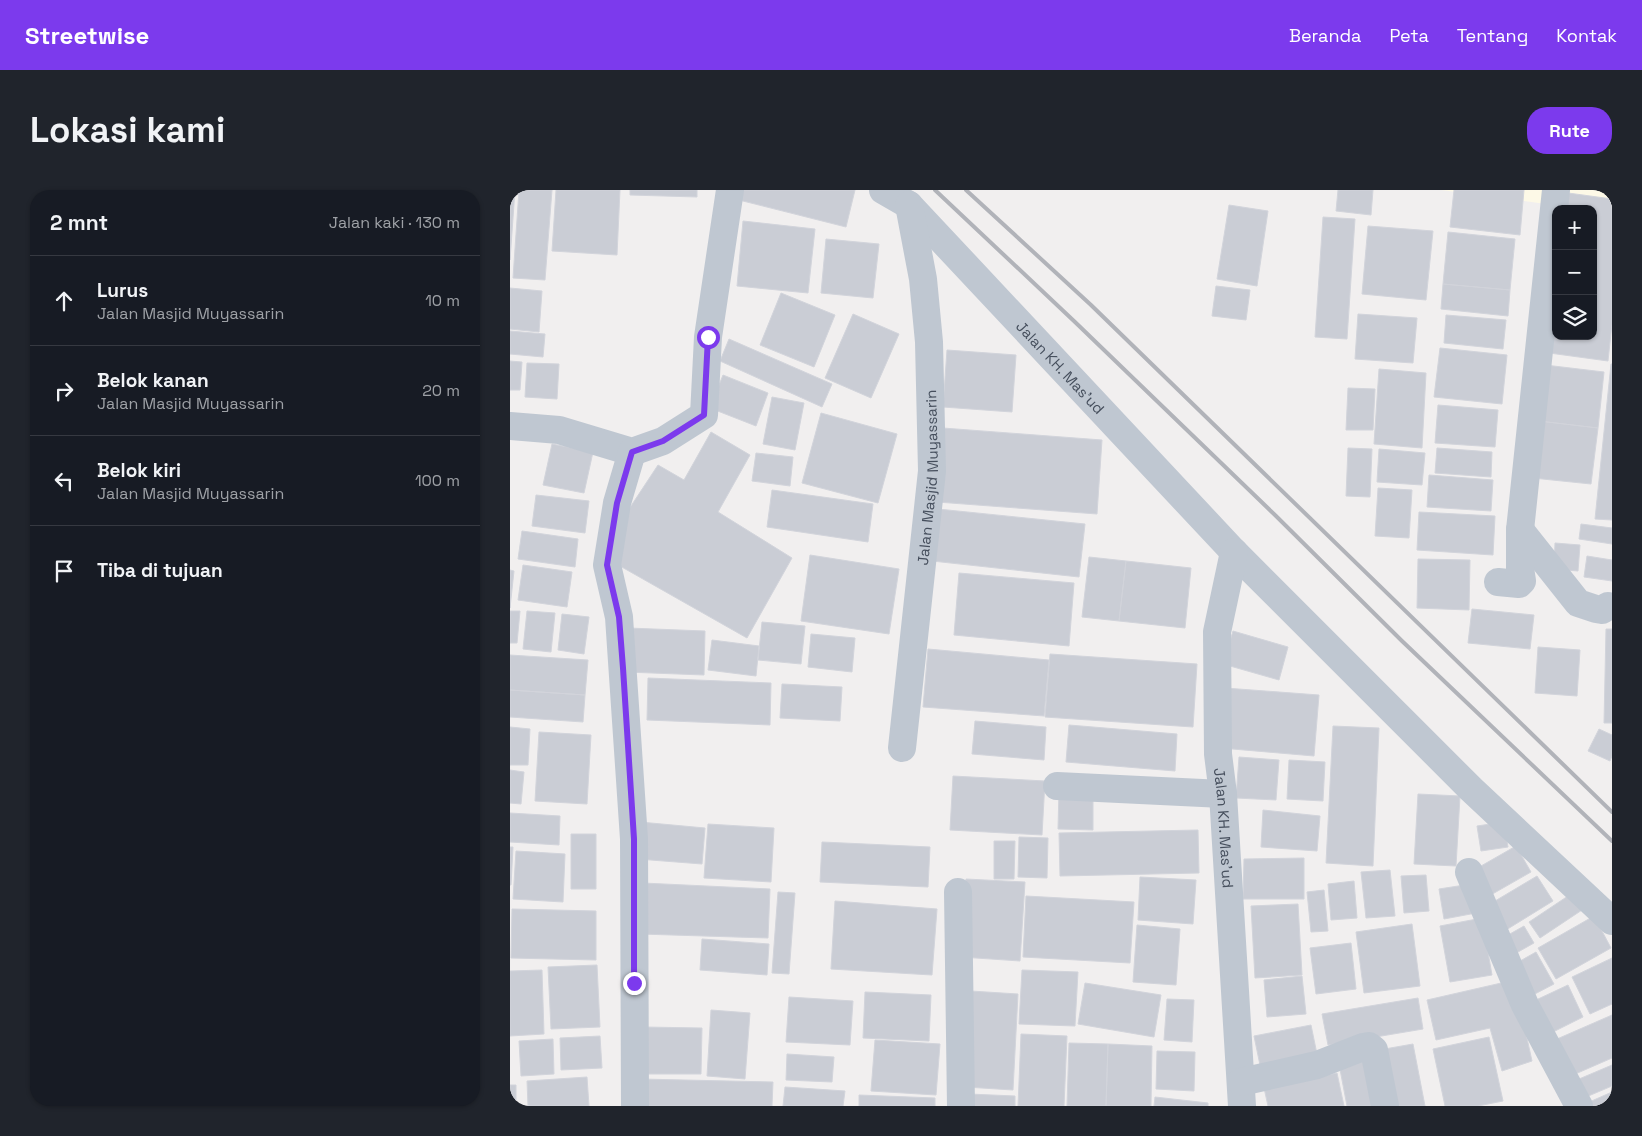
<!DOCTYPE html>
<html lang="id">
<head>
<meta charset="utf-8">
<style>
  body { margin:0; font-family:"Space Grotesk",sans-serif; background:#20242c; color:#f1f3f6 }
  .controls { position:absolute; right:15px; top:15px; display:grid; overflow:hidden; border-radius:10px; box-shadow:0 1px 4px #0004 }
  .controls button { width:45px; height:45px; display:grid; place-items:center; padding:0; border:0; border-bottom:1px solid #363941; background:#171b24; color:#f1f3f6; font:25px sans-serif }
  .stop { position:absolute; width:15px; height:15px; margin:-11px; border:4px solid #7c3aed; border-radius:50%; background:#fff }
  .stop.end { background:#7c3aed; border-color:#fff; box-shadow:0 1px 5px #0008 }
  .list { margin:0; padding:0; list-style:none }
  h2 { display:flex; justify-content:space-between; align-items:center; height:65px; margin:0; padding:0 20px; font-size:21px }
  h2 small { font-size:16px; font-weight:400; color:#9ea1a6 }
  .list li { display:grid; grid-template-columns:32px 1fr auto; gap:15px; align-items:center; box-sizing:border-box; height:90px; padding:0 20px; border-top:1px solid #363941 }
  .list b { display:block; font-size:19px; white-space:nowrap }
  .list p { margin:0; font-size:16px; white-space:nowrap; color:#9ea1a6 }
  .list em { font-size:16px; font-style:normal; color:#9ea1a6 }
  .icon { flex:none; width:28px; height:28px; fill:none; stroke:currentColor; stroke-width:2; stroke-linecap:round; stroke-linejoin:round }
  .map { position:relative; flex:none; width:1102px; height:916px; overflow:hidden; border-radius:20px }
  header { display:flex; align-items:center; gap:30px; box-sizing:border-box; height:70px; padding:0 25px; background:#7c3aed; color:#fff }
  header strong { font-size:24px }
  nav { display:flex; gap:28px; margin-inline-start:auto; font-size:18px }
  .intro { display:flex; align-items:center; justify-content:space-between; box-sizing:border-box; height:120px; padding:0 30px }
  h1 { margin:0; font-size:35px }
  .button { padding:12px 22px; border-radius:20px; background:#7c3aed; color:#fff; font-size:18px; font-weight:700 }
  main { display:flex; gap:30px; padding:0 30px }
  aside { flex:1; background:#171b24; border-radius:20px; box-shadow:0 1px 4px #0004 }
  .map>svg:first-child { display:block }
</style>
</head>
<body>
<header>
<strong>Streetwise</strong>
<nav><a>Beranda</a><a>Peta</a><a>Tentang</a><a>Kontak</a></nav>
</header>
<div class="intro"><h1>Lokasi kami</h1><a class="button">Rute</a></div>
<main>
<aside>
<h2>2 mnt<small>Jalan kaki · 130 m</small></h2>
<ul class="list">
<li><svg class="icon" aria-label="ahead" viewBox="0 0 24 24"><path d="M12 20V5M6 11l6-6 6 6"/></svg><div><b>Lurus</b><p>Jalan Masjid Muyassarin</p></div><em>10 m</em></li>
<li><svg class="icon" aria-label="right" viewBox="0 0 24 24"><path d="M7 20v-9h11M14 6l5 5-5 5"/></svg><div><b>Belok kanan</b><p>Jalan Masjid Muyassarin</p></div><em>20 m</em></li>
<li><svg class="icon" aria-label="left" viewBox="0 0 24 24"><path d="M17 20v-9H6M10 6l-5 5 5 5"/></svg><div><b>Belok kiri</b><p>Jalan Masjid Muyassarin</p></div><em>100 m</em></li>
<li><svg class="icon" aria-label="arrive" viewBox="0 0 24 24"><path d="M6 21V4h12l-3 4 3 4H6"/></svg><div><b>Tiba di tujuan</b></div></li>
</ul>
</aside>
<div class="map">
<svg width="1102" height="916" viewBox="0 0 1102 916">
  <rect width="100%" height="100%" fill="#f1efef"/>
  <path fill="#fdf9e7" d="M931,0H1102V23L1083,19H1073Z"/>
  <path fill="#cacdd5" stroke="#d2d4db" d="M0,0H5L0,70Z
    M9,0H42L35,90L3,88Z
    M46,0H110L107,65L42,61Z
    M120,0H187V7L120,5Z
    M231,0H345L336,37L229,10Z
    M828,0H863L861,25L826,21Z
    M944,0H1014L1010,45L940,37Z
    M1051,2L1102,9V134L1098,171L1032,162L1046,45V146H1083V19H1049Z
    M719,15L758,21L747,96L707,89Z
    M813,27L845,29L837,149L805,147Z
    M233,31L305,39L298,103L227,96Z
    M858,36L923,41L916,110L852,104Z
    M938,42L1005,49L1000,100L933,94Z
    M316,49L369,54L363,108L311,103Z
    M933,94L1000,100L998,126L931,119Z
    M706,96L740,100L736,130L702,126Z
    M0,98L32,101L29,142L0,139Z
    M271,103L325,125L304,177L250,155Z
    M343,124L389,144L361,208L315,188Z
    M848,124L907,128L903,173L845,169Z
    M936,125L996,130L993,159L934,153Z
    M0,141L35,144L33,167L0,164Z
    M219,149L322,194L312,217L210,171Z
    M930,158L997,165L992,214L924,207Z
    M437,160L506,165L502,222L433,217Z
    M0,171L12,172L10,200H0Z
    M17,173L49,174L47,209L15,207Z
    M1101,174H1102V330L1085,329Z
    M1035,175L1094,182L1088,238L1029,231Z
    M869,179L916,183L912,258L864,254Z
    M213,185L258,203L246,236L200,218Z
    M838,198L865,199L863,240H836Z
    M262,207L294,213L285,260L253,254Z
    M928,215L988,220L985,257L925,253Z
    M311,223L387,244L368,313L292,293Z
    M1029,231L1088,238L1081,294L1023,288Z
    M433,238L592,250L587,324L427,312Z
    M201,242L240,265L208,322L282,368L237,448L110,376L115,325L148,275L174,290Z
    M42,254L83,262L74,303L33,295Z
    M838,258L862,259L860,307L836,306Z
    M927,258L982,262L981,287L925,283Z
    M869,259L915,263L912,295L867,292Z
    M246,263L283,267L280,296L242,291Z
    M919,285L983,290L981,321L917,317Z
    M868,298L902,300L899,348L865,346Z
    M262,300L363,314L358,352L257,337Z
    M26,305L79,311L75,343L22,336Z
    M428,319L575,334L569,387L422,371Z
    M909,322L985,326L983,365L907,360Z
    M1071,334L1102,338V354L1069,349Z
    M12,341L68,349L65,377L8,369Z
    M1045,353L1070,355L1068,381L1044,379Z
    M300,365L389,379L379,444L291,431Z
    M1077,366L1102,370V391L1074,387Z
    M579,367L616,371L609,431L572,427Z
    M908,369L960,370L959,420L907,418Z
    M616,371L681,378L675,438L609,431Z
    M13,375L62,382L57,417L8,410Z
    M0,380L4,381L0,418Z
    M449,383L564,393L559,456L444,445Z
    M962,419L1024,425L1020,459L958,453Z
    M0,421H10L7,453H0Z
    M17,421L45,423L41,462L13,459Z
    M52,424L79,427L74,464L48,460Z
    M252,432L295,436L291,474L248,470Z
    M118,438L195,441L194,485L116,482Z
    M1096,439H1102V533H1094Z
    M723,441L778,457L769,490L713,474Z
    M301,444L345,448L342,482L298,477Z
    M202,450L249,456L246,486L198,480Z
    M1028,457L1070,460L1067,506L1025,503Z
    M418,459L539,470L534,526L413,517Z
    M540,464L687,474L683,537L535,527Z
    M0,465L78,470L75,505L0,500Z
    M138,488L261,493L260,535L137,530Z
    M272,494L332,497L330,531L270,528Z
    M715,498L809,505L804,566L711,558Z
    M0,500L75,505L73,532L0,527Z
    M465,531L536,537L534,570L462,564Z
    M559,535L667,544L665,581L556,572Z
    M823,536L869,538L863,676L816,673Z
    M0,537L20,539L18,575H0Z
    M1089,539L1102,545V566L1100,571L1078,561Z
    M29,542L81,545L77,614L25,611Z
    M729,567L769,570L766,610L726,608Z
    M779,570L815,572L813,611L777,609Z
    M0,580L14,582L11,614L0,613Z
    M443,586L535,591L532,645L440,640Z
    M549,600L583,601V640L548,639Z
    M908,604L950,606L946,676L904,674Z
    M753,620L810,626L807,661L751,657Z
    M0,623L50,626L49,655L0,652Z
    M130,632L195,638L192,674L128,669Z
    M994,632L998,657L971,661L967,636Z
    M198,634L264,638L261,692L194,688Z
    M688,640L689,683L550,686L549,643Z
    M61,644H86V699H61Z
    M509,647L538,648L537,688L508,687Z
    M484,651H505L504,689H484Z
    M312,652L420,657L418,697L310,692Z
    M1006,656L1021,682L979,706L964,680Z
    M0,657H3L1,695H0Z
    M6,661L55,664L53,712L3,709Z
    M794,668V709H733L734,669Z
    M880,680L885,726L856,728L851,682Z
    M916,685L919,721L894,723L891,686Z
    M1027,686L1043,711L996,740L980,714Z
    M630,687L686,690L683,734L628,730Z
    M456,689L515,692L510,771L451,767Z
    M844,691L847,728L821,730L818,694Z
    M133,693L260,699L258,748L130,744Z
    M961,694L966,723L934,729L929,699Z
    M814,700L818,741L801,742L797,702Z
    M268,702L285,703L279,784L262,783Z
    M1064,702L1075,718L1030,748L1019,732Z
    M516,706L624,712L620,773L513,767Z
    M325,711L427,719L422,785L321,779Z
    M788,714L792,785L745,788L741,716Z
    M2,719L86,721V770L1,768Z
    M1084,726L1101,758L1046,789L1028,758Z
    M972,728L982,785L940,792L930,736Z
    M902,734L910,796L854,803L846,742Z
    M627,735L670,739L666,795L623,792Z
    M1014,736L1024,753L1001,766L991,749Z
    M192,749L259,754L257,785L190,780Z
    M841,753L846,799L806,804L800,758Z
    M1026,762L1044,794L1021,806L1003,775Z
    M1102,768V814L1080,824L1062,787Z
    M87,775L90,837L41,839L38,777Z
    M32,780L34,844L0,846V781Z
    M512,780L568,782L565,836L509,834Z
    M792,786L796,824L757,827L754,790Z
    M1000,791L1011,821L1022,871L992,881L980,838L926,850L917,810Z
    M575,793L651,805L644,847L568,834Z
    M1058,795L1073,827L1041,843L1026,810Z
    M461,801L508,804L503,900L456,897Z
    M355,802L421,805L419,851L353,848Z
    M279,807L343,811L340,855L276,852Z
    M908,808L913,839L818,855L812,824Z
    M657,809L684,810L682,852L654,850Z
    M201,820L240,823L235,889L197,886Z
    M1102,825V868L1063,885L1047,849Z
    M801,835L808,869L751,880L744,846Z
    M134,837L192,838L191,884H134Z
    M511,844L557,846L554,916H508Z
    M90,846L92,878L51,880L50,848Z
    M979,847L993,911L968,916H935L923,859Z
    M43,849L44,884L11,886L9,851Z
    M365,850L430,854L426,905L361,901Z
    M559,853L598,854L596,916H557Z
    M598,854L642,856L641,916H596Z
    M903,854L915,916H880L869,860Z
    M647,861L685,862L684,901L646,899Z
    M861,863L871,916H837L828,869Z
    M277,864L324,867L322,892L276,890Z
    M1102,875V896L1076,907L1069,889Z
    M827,883L834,916H758L754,898Z
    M77,887L79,916H18L17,891Z
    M131,889L263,892L262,916H130Z
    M0,895H6V916H0Z
    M275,897L335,901L333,916H273Z
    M1102,902V916H1078L1077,913Z
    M459,904L505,906V916H459Z
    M349,905L425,908V916H349Z
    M645,907L698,913V916H644Z"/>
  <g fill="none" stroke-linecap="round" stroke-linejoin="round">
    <g stroke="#bfc7d1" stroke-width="28">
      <path id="s1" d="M373,0L399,15L724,362L961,599L1102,731"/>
      <path d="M0,236L49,240L122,262L153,251L194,225L198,147L220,0"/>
      <path d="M122,262L107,313L97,375L109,427L124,649L125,916"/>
      <path d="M1010,340L1068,413L1086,419L1092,420L1098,416"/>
      <path id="s2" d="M724,362L707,442L708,564L713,604L732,916"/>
      <path d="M988,392L1009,394L1012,391L1010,378V340L1046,0"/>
      <path id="s3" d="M392,558L422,281L419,152L413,89L399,15"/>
      <path d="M547,596L713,604"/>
      <path d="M959,682L1015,815L1069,916"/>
      <path d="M448,702L451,916"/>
      <path d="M731,892L807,875L853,857L859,856L864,860L875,916"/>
    </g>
    <path stroke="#b1b3b9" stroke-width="4" d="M425,0L565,132L766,326L892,451L1102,651
      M456,0L581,115L1102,622"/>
  </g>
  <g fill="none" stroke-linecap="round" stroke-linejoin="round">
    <path stroke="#7c3aed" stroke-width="6" d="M124,793V649L113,478L109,427L97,375L107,313L122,262L153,251L194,225L198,147"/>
  </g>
  <g text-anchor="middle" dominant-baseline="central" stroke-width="4" stroke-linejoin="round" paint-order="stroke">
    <g font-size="15" fill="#464f5d" stroke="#fff">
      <text stroke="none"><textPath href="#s1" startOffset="252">Jalan KH. Mas'ud</textPath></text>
      <text stroke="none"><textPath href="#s3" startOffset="272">Jalan Masjid Muyassarin</textPath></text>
      <text stroke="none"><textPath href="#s2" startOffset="278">Jalan KH. Mas'ud</textPath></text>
    </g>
  </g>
</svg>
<div class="controls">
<button>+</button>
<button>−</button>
<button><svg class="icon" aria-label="layers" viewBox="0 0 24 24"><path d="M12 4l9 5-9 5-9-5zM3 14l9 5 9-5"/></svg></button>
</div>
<div class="stop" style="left:198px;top:147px"></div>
<div class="stop end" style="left:124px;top:793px"></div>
</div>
</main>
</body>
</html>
